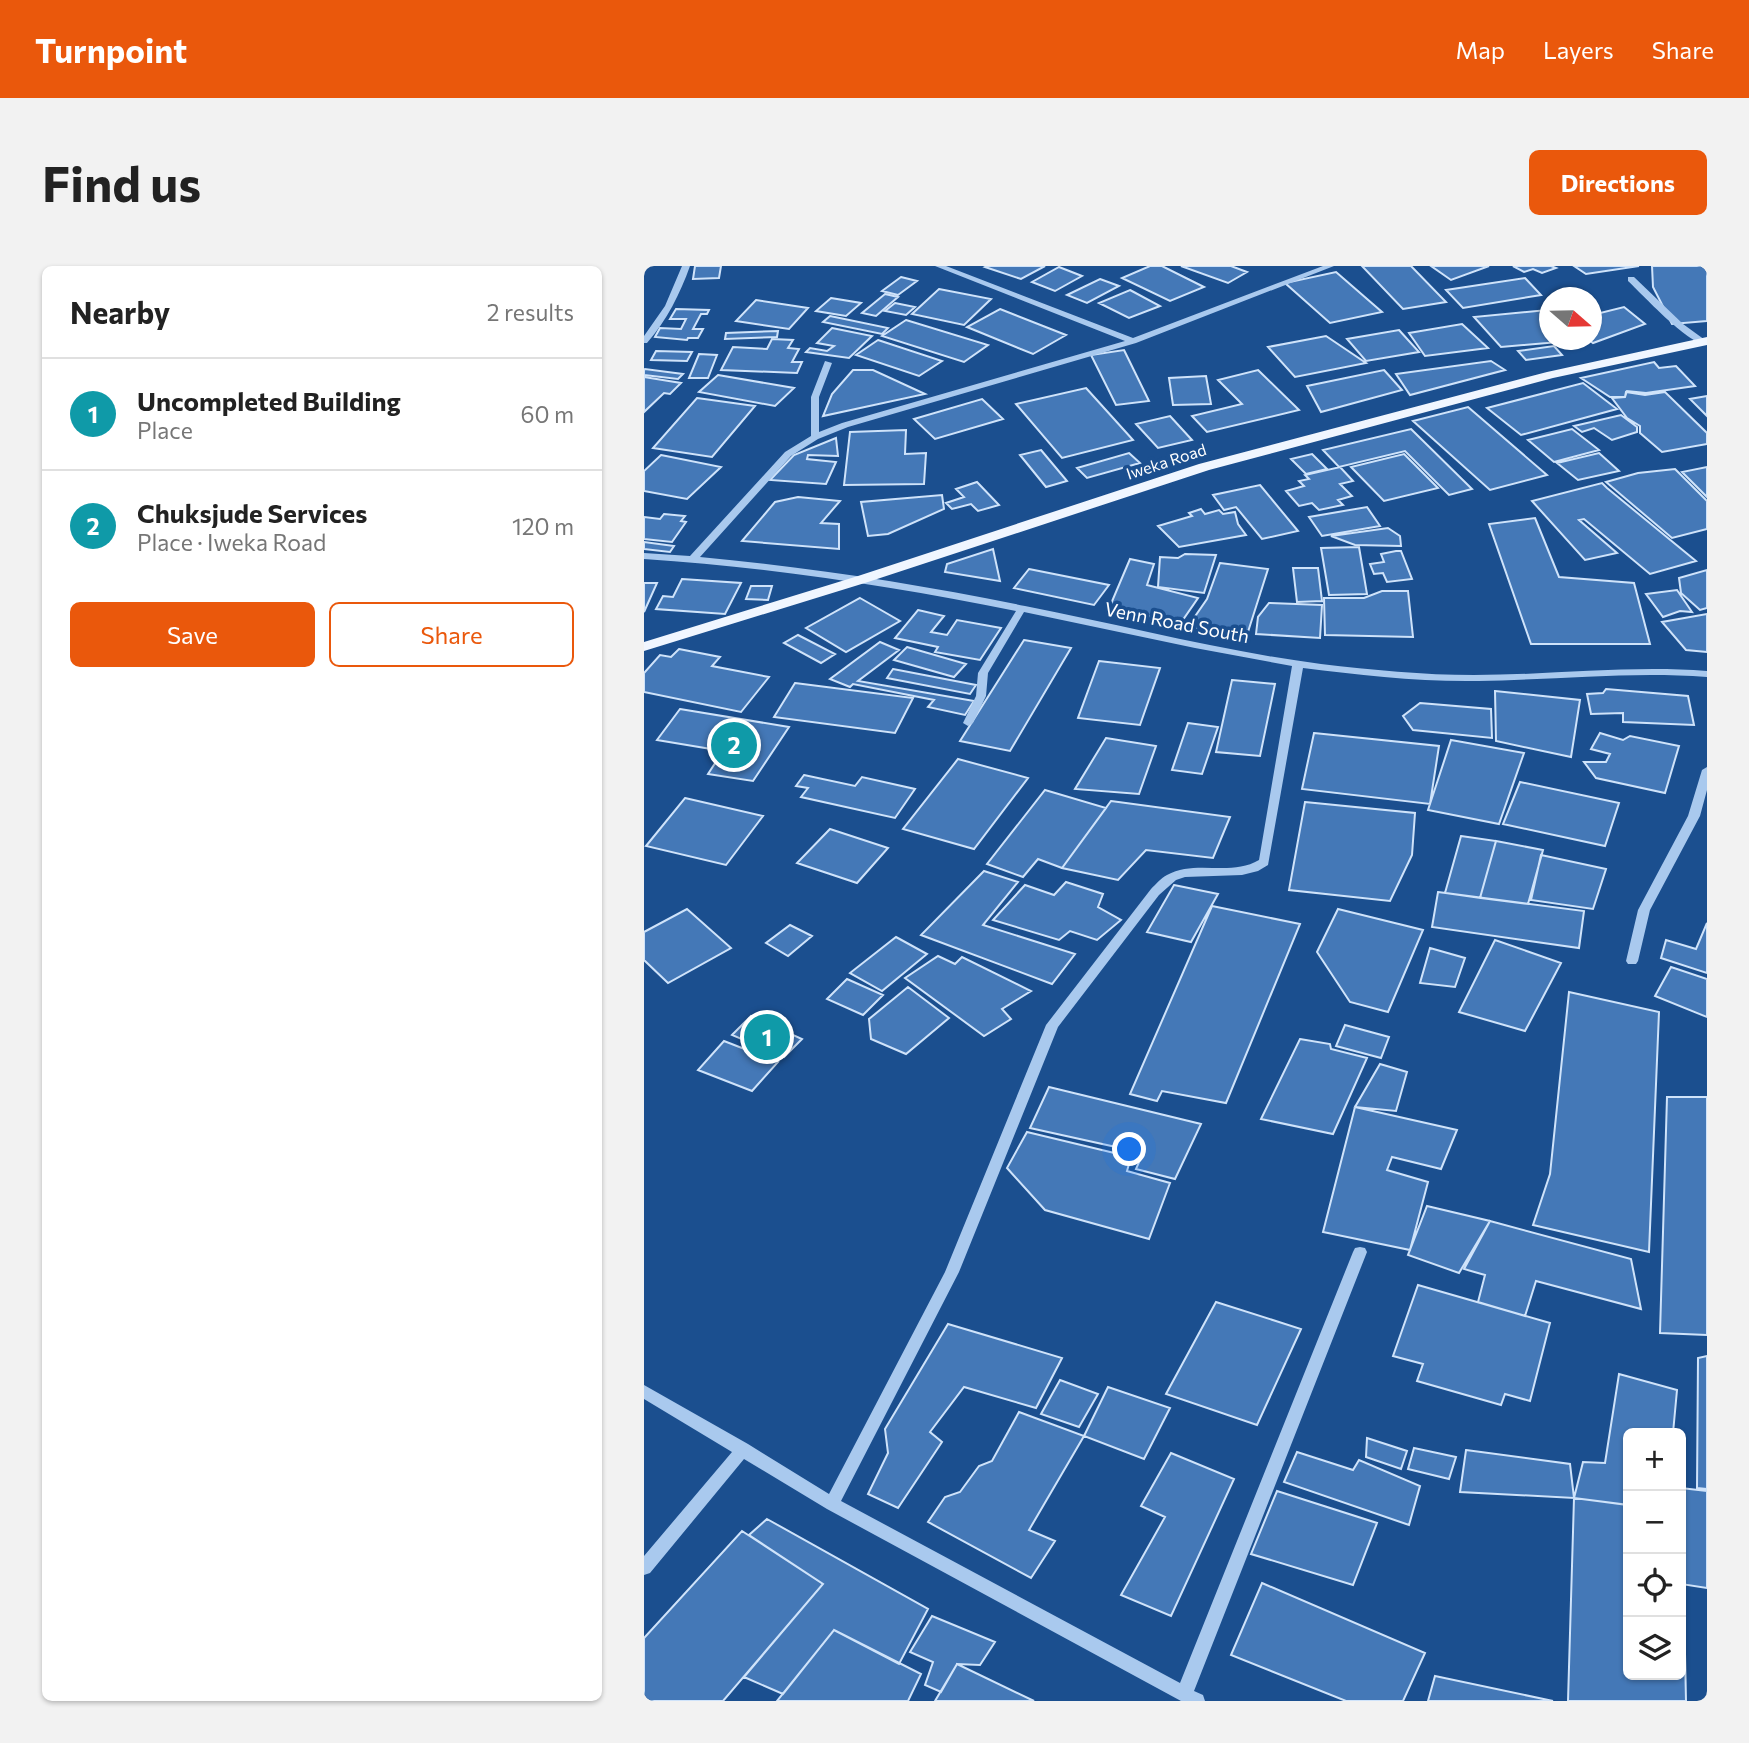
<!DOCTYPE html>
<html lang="en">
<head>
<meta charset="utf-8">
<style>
  body { margin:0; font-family:Commissioner,sans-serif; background:#f2f2f2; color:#222 }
  .controls { position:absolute; right:21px; bottom:21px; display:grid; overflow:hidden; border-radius:10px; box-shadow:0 2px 5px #0004 }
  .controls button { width:63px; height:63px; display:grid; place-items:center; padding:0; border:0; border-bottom:2px solid #e0e0e0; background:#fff; color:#222; font:35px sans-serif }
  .compass { position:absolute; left:895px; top:21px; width:63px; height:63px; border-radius:50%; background:#fff; box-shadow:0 2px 5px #0004; rotate:110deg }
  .you { position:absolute; left:486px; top:884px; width:24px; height:24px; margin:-18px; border:5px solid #fff; border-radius:50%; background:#1a73e8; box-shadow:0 0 0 10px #1a73e833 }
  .badge { display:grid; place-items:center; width:46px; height:46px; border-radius:50%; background:#ea580c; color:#fff; font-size:23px; font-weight:700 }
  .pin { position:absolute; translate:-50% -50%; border:4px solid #fff; box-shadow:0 2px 7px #0006 }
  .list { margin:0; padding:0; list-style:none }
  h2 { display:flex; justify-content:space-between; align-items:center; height:91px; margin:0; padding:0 28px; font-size:30px }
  h2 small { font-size:23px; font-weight:400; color:#767676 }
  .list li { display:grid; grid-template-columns:46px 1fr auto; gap:21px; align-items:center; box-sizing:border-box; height:112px; padding:0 28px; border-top:2px solid #e0e0e0 }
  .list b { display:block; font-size:26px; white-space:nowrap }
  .list p { margin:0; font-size:23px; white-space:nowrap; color:#767676 }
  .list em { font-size:23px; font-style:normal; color:#767676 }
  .actions { display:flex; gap:14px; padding:21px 28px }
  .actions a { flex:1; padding:16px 0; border:2px solid #ea580c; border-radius:10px; text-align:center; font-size:24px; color:#ea580c }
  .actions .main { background:#ea580c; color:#fff }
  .icon { flex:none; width:38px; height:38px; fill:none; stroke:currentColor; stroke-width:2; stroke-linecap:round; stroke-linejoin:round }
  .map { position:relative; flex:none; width:1063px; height:1435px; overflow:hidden; border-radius:10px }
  header { display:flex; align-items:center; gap:42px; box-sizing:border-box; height:98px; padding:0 35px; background:#ea580c; color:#fff }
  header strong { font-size:33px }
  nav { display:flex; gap:38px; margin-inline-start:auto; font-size:24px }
  .intro { display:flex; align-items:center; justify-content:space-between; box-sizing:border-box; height:168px; padding:0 42px }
  h1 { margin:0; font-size:49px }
  .button { padding:18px 32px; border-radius:10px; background:#ea580c; color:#fff; font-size:24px; font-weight:700 }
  main { display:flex; gap:42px; padding:0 42px }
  aside { flex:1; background:#fff; border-radius:10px; box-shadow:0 2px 5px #0004 }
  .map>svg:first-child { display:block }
</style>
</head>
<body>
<header>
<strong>Turnpoint</strong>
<nav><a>Map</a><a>Layers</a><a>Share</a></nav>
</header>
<div class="intro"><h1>Find us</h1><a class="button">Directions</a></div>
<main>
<aside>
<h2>Nearby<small>2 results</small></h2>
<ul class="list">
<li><span class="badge" style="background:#0f9aa8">1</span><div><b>Uncompleted Building</b><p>Place</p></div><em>60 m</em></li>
<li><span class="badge" style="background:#0f9aa8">2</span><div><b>Chuksjude Services</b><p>Place · Iweka Road</p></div><em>120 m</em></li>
</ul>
<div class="actions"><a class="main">Save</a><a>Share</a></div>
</aside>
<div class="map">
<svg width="1063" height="1435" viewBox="0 0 1063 1435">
  <rect width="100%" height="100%" fill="#1b4f8f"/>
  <path fill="#4478b7" stroke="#cfe3fa" stroke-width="2" d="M51,0H77L75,12L49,13Z
    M343,0H401L377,13L341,1Z
    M506,0H518L560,21L526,35L478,12Z
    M537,0H587L603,6L584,17Z
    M718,0H767L802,36L759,43Z
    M787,0H845L807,14Z
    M869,0H907L912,2L898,7L889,3L880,6Z
    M930,0H995L942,8Z
    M1008,0H1063V55L1028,58L1009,21Z
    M415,1L438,10L411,25L388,16Z
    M692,6L738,46L686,57L641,17Z
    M257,11L273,15L254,29L238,25Z
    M881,12L897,29L819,42L802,24Z
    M456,13L475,20L443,37L423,29Z
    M295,23L347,33L320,59L268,48Z
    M486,24L516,40L485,52L455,37Z
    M241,28L254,31L232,50L218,47Z
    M187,32L217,37L202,50L172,45Z
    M112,34L164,42L145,63L92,55Z
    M251,37L271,41L262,49L241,45Z
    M980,41L1001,58L949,77L945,74L948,49Z
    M32,43L65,44L63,48H57L49,63H59L54,72H44L43,74L11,71L16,62L37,63L42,53H26Z
    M356,43L422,69L389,88L323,61Z
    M903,44L906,74H938L857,81L830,51Z
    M186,50L244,62L238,68L179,56Z
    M262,54L344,79L320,96L238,70Z
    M818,58L844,82L781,90L765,67Z
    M188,62L228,70L205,92L162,86L166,82L183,85L190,80L173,77Z
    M755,64L775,86L722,95L703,73Z
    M134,65L133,71L81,73L82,67Z
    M682,70L722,97L651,111L624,81Z
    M128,73L149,74L144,82L155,83L148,96H158L153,107L77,104L89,81L123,83Z
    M234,74L298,95L275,110L212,89Z
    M910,80L918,89L882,94L874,85Z
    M480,84L505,135L472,139L447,89Z
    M12,85L48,86L43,95L7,94Z
    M55,88L73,89L64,112H45Z
    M847,95L861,104L766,129L752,108Z
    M1010,96L1015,102L1032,100L1051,120L1002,127L983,125L981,131H966L937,112Z
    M0,104L1,103L39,108L34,113L0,109Z
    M209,104H229L281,128L179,150L188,128Z
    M614,104L655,144L563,166L548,150L598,138L574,114Z
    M740,104L758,124L677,146L663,120Z
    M74,109L150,122L131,140L55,126Z
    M562,110L567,138L529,139L525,112Z
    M0,111L37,117L26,128L20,127L0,146Z
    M939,117L973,143L877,169L843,142Z
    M442,122L489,174L418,192L372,138Z
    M982,126L1001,129L1021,126L1063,167V178L1018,186L996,167V160L983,152L968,132L981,131Z
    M1063,130V150L1046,133Z
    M53,132L111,140L68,191L9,182Z
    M338,133L359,153L291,173L270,153Z
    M824,141L903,209L846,224L769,155Z
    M977,149L993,161V166L968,174L950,162L938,166L930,160Z
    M526,150L548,174L514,182L492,158Z
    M767,163L828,223L805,229L761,185L695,201L679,184Z
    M928,163L955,184L910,196L884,174Z
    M262,164L261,188L282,187L280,218L200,219L206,166Z
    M192,172L194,190L164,189L163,193L192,196L182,218L126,214L150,189Z
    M397,184L423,215L402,221L376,189Z
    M485,187L496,197L443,212L433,202Z
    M955,187L975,205L934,214L913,197Z
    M668,188L683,203L662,208L647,193Z
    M760,188L794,222L740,235L707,201Z
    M17,189L77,201L43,233L0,225V205Z
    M696,201L709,215L696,218L708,230L694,234L699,239L675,244L668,237L655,240L642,225L660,220L655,215L665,213L661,209Z
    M1063,201V231L1038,206Z
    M1031,203L1063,235V263L1028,272L962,216L994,207Z
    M333,216L355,239L334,245L327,238L308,243L302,237L320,231L312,223Z
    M958,217L963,222L1052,295L1006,308L940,253L935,254L973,287L941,294L888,235Z
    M616,219L654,265L618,273L592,241L580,244L569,229Z
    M298,229L300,243L244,268L224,270L217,236Z
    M154,231L196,235L177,257L195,258V283L98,275L131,236Z
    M723,241L736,260L678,270L665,251Z
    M557,243L561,248L575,244L579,248L591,246L594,258L602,269L535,281L514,260L548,250L545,247Z
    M20,248L41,250L37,255L42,256L28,276L0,273V251L16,253Z
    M891,252L915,311L990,317L1006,378H887L845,258Z
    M744,262L756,270L757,280L711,279L687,270Z
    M0,276L30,280L26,286L0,283Z
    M715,281L723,328L685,329L677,282Z
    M349,283L356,315L301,306L303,298Z
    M752,285H757L768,313L743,316L739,307L730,308L726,298L740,296L737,288Z
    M541,288L572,289L560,327L514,321L516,291L534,292Z
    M486,293L510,298L503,319L554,332L536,358L466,340Z
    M576,297L624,303L603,369L543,362L563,333Z
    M649,302H674L678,335L653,336Z
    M385,303L465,319L450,339L370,322Z
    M1063,304V342L1056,344L1037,327L1035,312Z
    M38,313L97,317L81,348L12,343L19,330L29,331Z
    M0,317H13L0,346Z
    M107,320H128L124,334L102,333Z
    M1033,324L1048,346L1036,345L1019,351L1002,328Z
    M738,325H764L769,371L681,369L680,332H720Z
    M216,332L256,355L202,386L162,362Z
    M625,337L678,339L676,372L612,368L614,351Z
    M274,344L300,350L287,366L303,369L313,354L357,362L336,394L291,386L294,381L251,372Z
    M1063,348V386L1042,384L1018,356Z
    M154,369L191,388L177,397L140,377Z
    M380,374L427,382L366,485L316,475Z
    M236,376L255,384L214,415L330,435L321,449L284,441L290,434L209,418L206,421L186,413Z
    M263,381L322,398L310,411L250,394Z
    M35,383L76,391L68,400L125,411L97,446L0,426V407L16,389L27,391Z
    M455,395L516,402L496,459L434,452Z
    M249,403L332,419L326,428L243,412Z
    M588,414L631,418L616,490L572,486Z
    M151,417L269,432L251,467L130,451Z
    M962,423L1044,430L1050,459L979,456V447L947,448L943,428L959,427Z
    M851,425L936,434L927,491L852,475Z
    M776,437L847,443L848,472L769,464L759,450Z
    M36,443L145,461L109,515L64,508L79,485L13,474Z
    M544,457L574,461L558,508L528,504Z
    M670,467L795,480L786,538L658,523Z
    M956,467L979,474L986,470L1035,480L1021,527L952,512L940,496H962L966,488L947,483Z
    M462,472L512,480L495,528L431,523Z
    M807,474L880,487L855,558L784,544Z
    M314,493L384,512L330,583L259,563Z
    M160,509L211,520L218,511L271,523L251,552L157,531L164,522L152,520Z
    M876,516L975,537L961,580L859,558Z
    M401,524L462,542L418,602L394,593L379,611L343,598Z
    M41,532L119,550L82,599L2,580Z
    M467,535L586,551L569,592L502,584L474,614L418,602Z
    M661,536L771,547L768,589L746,635L645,624Z
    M186,563L244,582L213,617L153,597Z
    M817,570L852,575L836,632L801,627Z
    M852,575L899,584L884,638L836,632Z
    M897,589L962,603L949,643L887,634Z
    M340,605L374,616L339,659L431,688L408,718L277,669Z
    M422,616L459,628L454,641L477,654L453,674L426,665L415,674L349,654L381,619L410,629Z
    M530,619L574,628L547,676L503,666Z
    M794,626L940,645L935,682L788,661Z
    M568,640L656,658L582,837L518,825L513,835L486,828Z
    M43,643L87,682L24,717L0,694V666Z
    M694,643L779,664L744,746L706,736L673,686Z
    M1063,657V707L1017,692L1022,674L1052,683Z
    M146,659L168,670L144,690L122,677Z
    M252,671L283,688L238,725L206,707Z
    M851,674L917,697L881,765L815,746Z
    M786,682L821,692L811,721L776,717Z
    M294,690L311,698L318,691L387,725L358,743L367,753L340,770L261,712Z
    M1027,701L1063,713V751L1011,730Z
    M203,713L239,729L219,749L183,733Z
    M264,721L305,752L262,788L227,773L225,753Z
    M925,726L1015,746L1005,986L889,959L906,908Z
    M107,750L158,773L140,791L88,769Z
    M701,759L745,771L737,792L692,780Z
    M656,773L686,778L687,783L723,792L689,868L617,853Z
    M80,775L134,796L108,825L54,804Z
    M736,798L763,806L752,845L711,841Z
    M405,821L557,858L531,913L492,903L499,887L386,862Z
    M1023,831H1063V1069L1016,1067Z
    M711,841L813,864L797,903L748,891L743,904L784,916L766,984L679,966Z
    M383,866L487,891L483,905L526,917L505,973L401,944L363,902Z
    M783,940L846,955L815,1007L764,989Z
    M846,955L987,993L997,1043L892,1015L881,1050L834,1036L841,1009L820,1003Z
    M774,1019L906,1057L886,1135L861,1128L857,1139L773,1115L779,1098L749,1090Z
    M572,1036L657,1063L613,1159L522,1128Z
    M304,1058L418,1092L392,1142L320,1121L286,1166L298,1176L254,1242L224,1228L244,1187L241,1163Z
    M1063,1090V1223L1053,1222L1054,1092Z
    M975,1108L1033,1124L1029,1167H984V1239L930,1232L939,1196L961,1197Z
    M416,1114L454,1128L435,1161L397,1148Z
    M464,1121L526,1142L500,1193L440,1170Z
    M375,1146L440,1170L385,1264L411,1275L387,1312L284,1256L301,1231L316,1226L335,1200L348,1195Z
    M723,1172L763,1185L757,1203L722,1191Z
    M770,1182L812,1191L805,1213L764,1203Z
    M822,1184L926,1198L930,1232L816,1226Z
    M653,1186L709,1204L715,1194L776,1220L765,1259L640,1216Z
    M527,1187L590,1213L527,1350L477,1329L521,1251L497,1240Z
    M1037,1222L1063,1225V1322L1037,1318Z
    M633,1225L733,1257L709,1319L607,1288Z
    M930,1232L984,1239V1409H1037V1339L1040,1340L1042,1435H924Z
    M123,1253L284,1343L255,1398L190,1364L139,1428L100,1411L179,1318L105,1269Z
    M98,1265L179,1318L79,1435H0V1372Z
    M618,1317L781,1387L759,1435H702L587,1389Z
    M288,1350L351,1376L336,1399L313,1398L297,1426L281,1419L289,1396L266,1386Z
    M190,1364L277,1408L264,1435H133Z
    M313,1398L390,1435H291Z
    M791,1410L909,1435H784Z"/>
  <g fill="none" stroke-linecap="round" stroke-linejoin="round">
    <path fill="#a9c9ee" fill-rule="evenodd" d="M38,0H46C36,28 23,54 3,77H0V70L21,40Z
      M291,0H302L489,72L679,0H690L492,77L204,161L174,173L147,190L56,291C165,301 274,318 381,340C479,359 577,385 677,398C728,404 779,409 830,409C908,409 985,399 1063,405V411C986,405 911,414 834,415C775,416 716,409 659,402L624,599L614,605L598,609L541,611L532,614L515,629L414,761L315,1006L197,1235L536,1417L709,986L711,982L716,981L721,982L723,986L550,1425L559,1429L561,1435H537L183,1243L100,1193L6,1307L0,1309V1290L88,1186L0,1133V1119L104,1178L185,1228L301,1006L402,759L507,623C512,618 517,612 523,609C552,593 586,611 615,594L648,400L551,382L380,346L344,407L342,430L329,457L324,460L319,457L332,430L334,407L372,345C248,320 125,301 0,293V287L46,290L141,186L167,170V131L181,95L188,97L175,131V166L198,157L481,75Z
      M984,11H990L1039,58L1061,74V78C1044,78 998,28 984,15Z
      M1063,501V524L1056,550L1006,644L994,695L992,698H984L982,695L994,644L1044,550L1058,504Z"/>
    <path fill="#f0f6ff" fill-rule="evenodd" d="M1063,71V79L909,112L565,204L224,316L0,385V376L214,310L555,198L903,106Z"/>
  </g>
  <g text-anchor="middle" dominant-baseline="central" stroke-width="7" stroke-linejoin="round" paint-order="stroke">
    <g font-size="16" fill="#fff" stroke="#1b4f8f">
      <text transform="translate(522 195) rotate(-18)">Iweka Road</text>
    </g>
    <g font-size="19" fill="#fff" stroke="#1b4f8f">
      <text transform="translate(533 356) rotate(11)">Venn Road South</text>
    </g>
  </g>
</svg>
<div class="controls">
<button>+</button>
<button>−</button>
<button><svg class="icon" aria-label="locate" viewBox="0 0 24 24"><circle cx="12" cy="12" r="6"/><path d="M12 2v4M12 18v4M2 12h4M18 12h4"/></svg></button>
<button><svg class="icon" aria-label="layers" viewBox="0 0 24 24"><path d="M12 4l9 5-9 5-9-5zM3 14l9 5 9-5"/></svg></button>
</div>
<svg class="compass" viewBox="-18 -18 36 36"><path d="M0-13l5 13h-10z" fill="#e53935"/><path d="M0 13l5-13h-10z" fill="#767676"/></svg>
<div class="you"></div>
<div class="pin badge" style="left:123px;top:771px;background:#0f9aa8">1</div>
<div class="pin badge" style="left:90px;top:479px;background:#0f9aa8">2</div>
</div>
</main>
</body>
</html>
